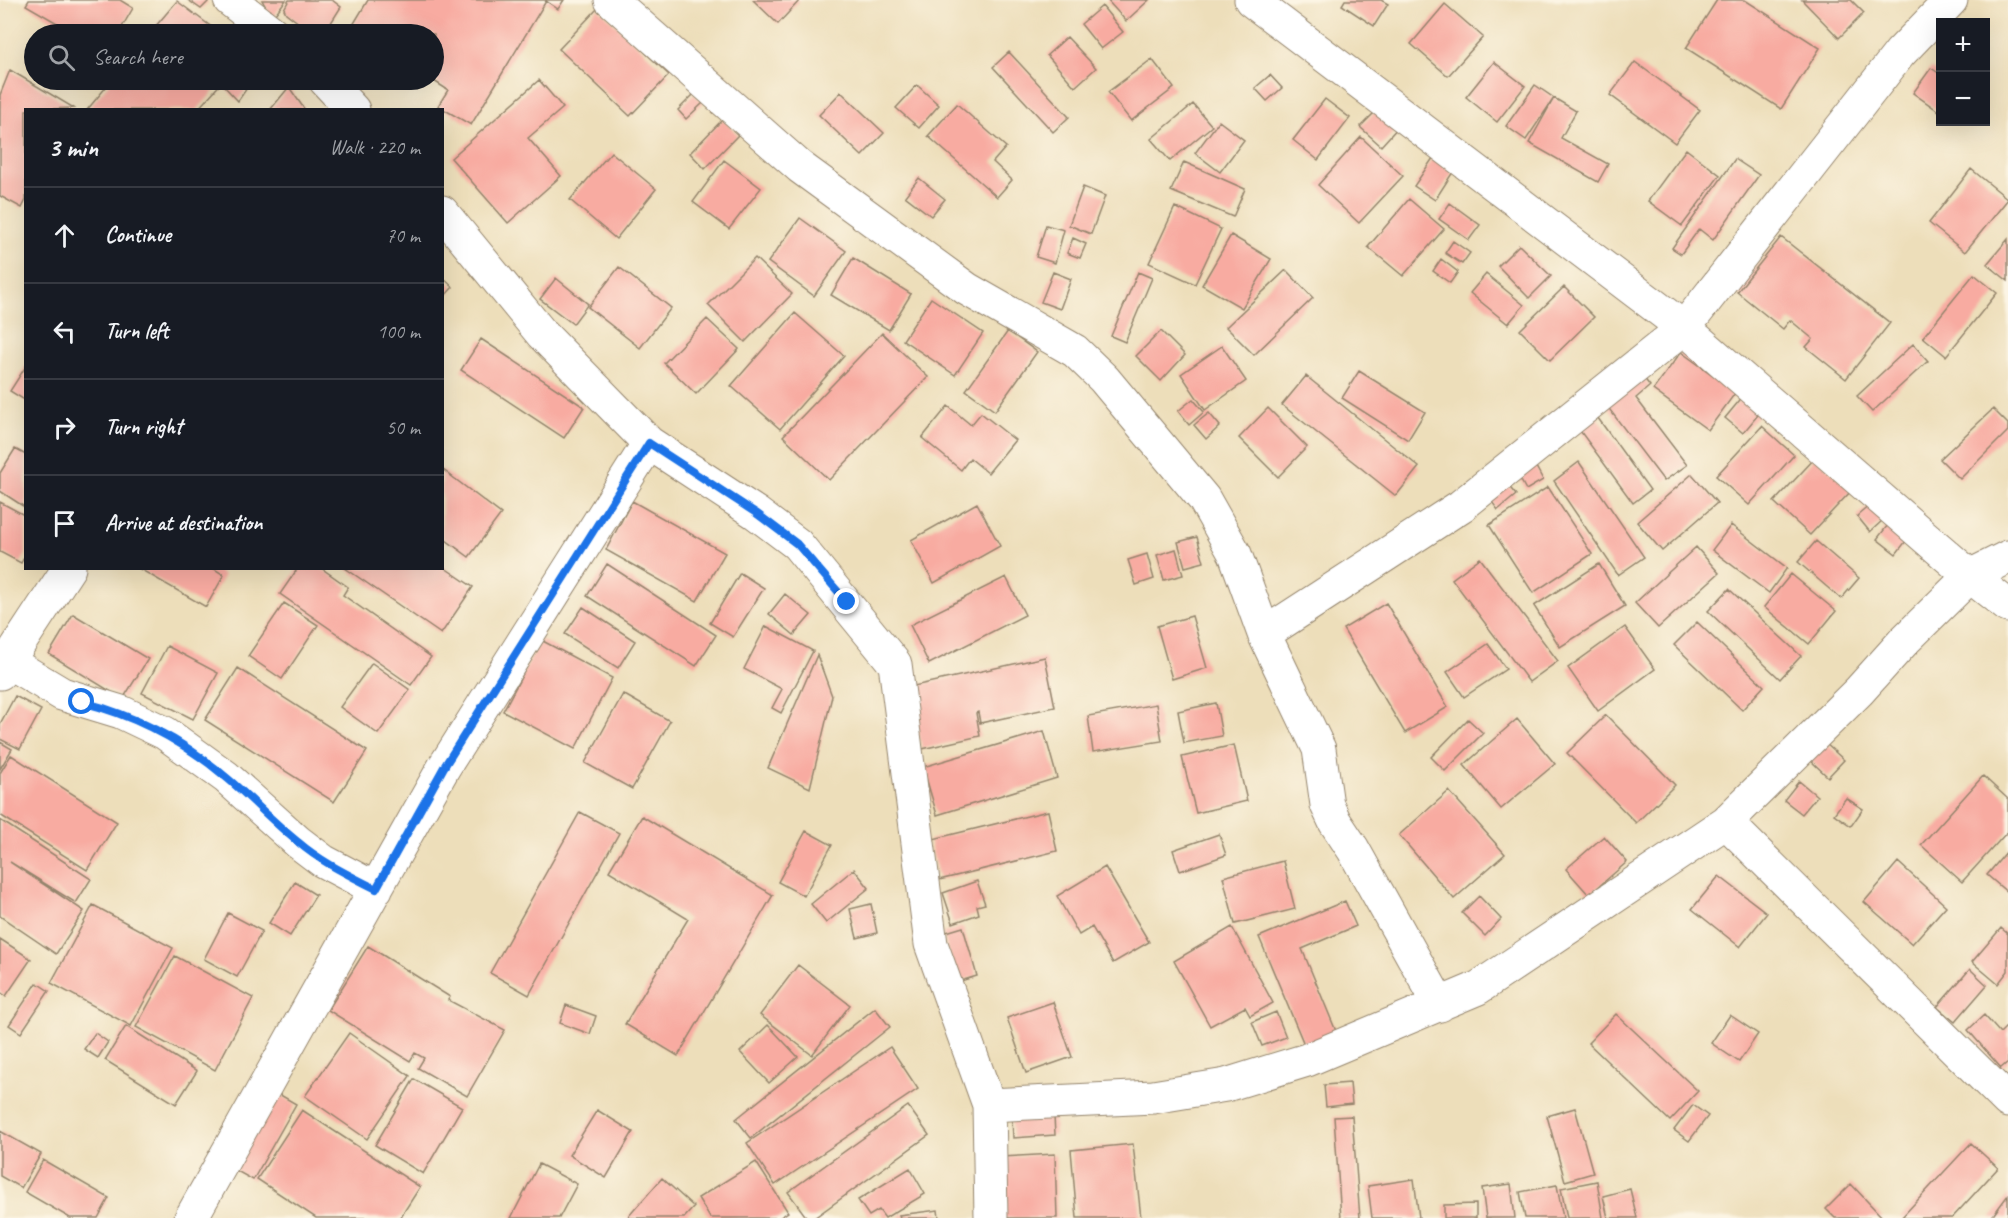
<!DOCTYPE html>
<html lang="en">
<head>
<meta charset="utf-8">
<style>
  body { margin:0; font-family:Caveat,sans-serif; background:#242831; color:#f1f3f6 }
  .controls { position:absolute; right:18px; top:18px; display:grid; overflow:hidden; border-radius:0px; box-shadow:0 6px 24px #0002 }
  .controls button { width:54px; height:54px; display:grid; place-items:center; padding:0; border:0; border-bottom:2px solid #363941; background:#171b24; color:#f1f3f6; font:30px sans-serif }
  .stop { position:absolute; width:18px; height:18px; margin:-14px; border:4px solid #1a73e8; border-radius:50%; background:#fff }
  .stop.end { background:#1a73e8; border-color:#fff; box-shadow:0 2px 6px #0008 }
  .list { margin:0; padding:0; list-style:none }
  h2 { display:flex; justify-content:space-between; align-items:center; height:78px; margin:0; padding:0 24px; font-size:26px }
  h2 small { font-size:20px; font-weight:400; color:#9ea1a6 }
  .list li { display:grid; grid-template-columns:39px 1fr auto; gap:18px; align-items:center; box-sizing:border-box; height:96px; padding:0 24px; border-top:2px solid #363941 }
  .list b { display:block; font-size:22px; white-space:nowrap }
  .list em { font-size:20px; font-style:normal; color:#9ea1a6 }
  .icon { flex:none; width:33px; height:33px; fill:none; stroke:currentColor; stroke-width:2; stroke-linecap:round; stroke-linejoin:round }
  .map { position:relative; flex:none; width:2008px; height:1218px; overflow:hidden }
  .search { position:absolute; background:#171b24; box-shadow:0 6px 24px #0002; left:24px; top:24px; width:420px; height:66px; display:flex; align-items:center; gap:15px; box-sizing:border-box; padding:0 21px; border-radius:33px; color:#9ea1a6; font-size:22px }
  .panel { position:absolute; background:#171b24; box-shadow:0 6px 24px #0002; left:24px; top:108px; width:420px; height:462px; border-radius:0px }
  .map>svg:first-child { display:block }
</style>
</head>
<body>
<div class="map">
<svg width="2008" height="1218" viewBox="0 0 2008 1218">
  <rect width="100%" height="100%" fill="#fcf5e5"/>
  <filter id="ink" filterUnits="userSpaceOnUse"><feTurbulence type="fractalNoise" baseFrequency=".0167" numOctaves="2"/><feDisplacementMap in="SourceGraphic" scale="12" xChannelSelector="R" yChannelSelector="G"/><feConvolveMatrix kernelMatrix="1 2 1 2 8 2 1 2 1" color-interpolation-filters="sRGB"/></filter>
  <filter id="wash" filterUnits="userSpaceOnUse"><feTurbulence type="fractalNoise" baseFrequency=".008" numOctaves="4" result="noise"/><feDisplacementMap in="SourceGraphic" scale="24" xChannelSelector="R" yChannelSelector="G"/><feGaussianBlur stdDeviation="1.35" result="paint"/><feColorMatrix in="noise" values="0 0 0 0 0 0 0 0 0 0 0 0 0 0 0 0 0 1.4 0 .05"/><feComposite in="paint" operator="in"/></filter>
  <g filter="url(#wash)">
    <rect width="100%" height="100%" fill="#eddeba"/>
    <g id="blocks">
      <path fill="#f8aba1" d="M29,0H120L133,8L118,34H76L26,5Z
        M188,0H206L208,2L201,9Z
        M262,0H286L272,18Z
        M289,0H332L341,7L324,34H313L286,13L284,9Z
        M368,0H564L558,9L546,1L471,125L438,106L448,90L434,81V34H357L350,30Z
        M753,0H800L778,24Z
        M1107,0H1149L1126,21Z
        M1345,0H1381L1388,4L1374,26L1342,5Z
        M1717,0H1745L1820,48L1781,109L1686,48Z
        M1802,0H1851L1864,13L1839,38Z
        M177,1L221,34H149Z
        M1445,4L1483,37L1448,76L1411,44Z
        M1102,6L1123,32L1101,49L1081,24Z
        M598,8L669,75L630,116L559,49Z
        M1067,37L1096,68L1075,87L1047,55Z
        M1009,52L1069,117L1053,132L993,67Z
        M1152,59L1174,88L1131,121L1108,92Z
        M1494,62L1525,86L1497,122L1466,97Z
        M1635,62L1700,110L1675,143L1610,95Z
        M1931,68L1940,74V112L1913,93Z
        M10,70L74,108L26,110V200L22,208L0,196V95Z
        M1270,75L1282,88L1267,101L1255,88Z
        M112,80H224L197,110H87Z
        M229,80H243L249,85L238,101L224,86Z
        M539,80L563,108L528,138L561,176L508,223L451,158Z
        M917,85L939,105L919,128L896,108Z
        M1535,85L1554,98L1526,140L1506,126Z
        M289,87L305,110H270Z
        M841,92L884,133L862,156L819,115Z
        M694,94L703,103L686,119L678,110Z
        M1554,98L1576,111L1561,138L1608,164L1598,182L1529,143Z
        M1325,99L1350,118L1318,160L1293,140Z
        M957,104L1006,147L993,162L1012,180L997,197L928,136Z
        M1193,104L1212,126L1170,161L1151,139Z
        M1380,107L1400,125L1381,146L1360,127Z
        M723,119L738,135L705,169L690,153Z
        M1219,121L1244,140L1220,172L1195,153Z
        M1361,137L1403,176L1359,223L1318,185Z
        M1686,149L1720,175L1682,226L1648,201Z
        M611,152L656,189L616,239L570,200Z
        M1433,158L1453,172L1435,200L1414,186Z
        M1735,159L1759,175L1713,240L1699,229L1681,254L1672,248Z
        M724,160L761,188L729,229L693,202Z
        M1184,162L1245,189L1233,217L1171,191Z
        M1971,169L2008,199L1965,252L1929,223Z
        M919,178L945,199L931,216L905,196Z
        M1083,187L1105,196L1091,234L1069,225Z
        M1409,199L1444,229L1403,276L1368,247Z
        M1450,203L1480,225L1469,240L1439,219Z
        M1175,207L1221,229L1195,284L1149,263Z
        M800,218L846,251L814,296L768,262Z
        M1046,225L1064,230L1055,263L1036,257Z
        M1231,235L1271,259L1242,308L1202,285Z
        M1781,237L1890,323L1846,379L1806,347L1813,339L1790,320L1783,329L1737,292Z
        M1073,238L1086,244L1080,258L1067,253Z
        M2008,239V281L1987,264Z
        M1453,241L1470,253L1462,264L1445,253Z
        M1519,245L1551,276L1529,298L1498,266Z
        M755,258L792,294L745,342L708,305Z
        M853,258L911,294L889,330L831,295Z
        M1441,259L1458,272L1450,283L1433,271Z
        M619,267L671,308L640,348L588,307Z
        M1286,270L1313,298L1254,355L1226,327Z
        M1053,272L1071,279L1060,309L1041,302Z
        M1138,272L1152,278L1125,342L1111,336Z
        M1486,274L1524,305L1508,324L1470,293Z
        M1974,274L1997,293L1946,356L1923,337Z
        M442,277L453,287L442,299Z
        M556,278L588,304L573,324L540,299Z
        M1564,287L1594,317L1550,360L1520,330Z
        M931,298L983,333L955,375L903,340Z
        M795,313L844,356L780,429L731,386Z
        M707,319L739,349L696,394L664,363Z
        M1008,331L1037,352L995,411L966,390Z
        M1161,331L1185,355L1161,381L1136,356Z
        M882,333L928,377L829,480L783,436Z
        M481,339L584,407L564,438L461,370Z
        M1913,344L1928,361L1872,412L1857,396Z
        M1222,346L1246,381L1205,410L1181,374Z
        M1681,352L1736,392L1708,430L1653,390Z
        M1634,365L1650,386L1636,398L1687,465L1664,481L1597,393Z
        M26,366V401L10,391Z
        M1359,371L1425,412L1408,440L1342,398Z
        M1306,376L1419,467L1396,496L1282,405Z
        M1744,395L1762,410L1743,433L1725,418Z
        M1193,399L1204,412L1189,425L1178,411Z
        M948,406L971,425L981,413L1015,440L988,473L970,458L961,470L922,438Z
        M1590,407L1650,490L1633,503L1572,420Z
        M1268,408L1307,447L1278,477L1239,438Z
        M1993,409L2008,424V431L1960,479L1940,459Z
        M1209,413L1220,426L1206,439L1194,425Z
        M1762,426L1794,455L1749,505L1716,476Z
        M15,449L26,455V508L0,491V473Z
        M1816,457L1852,490L1810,535L1774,502Z
        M1579,462L1644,557L1618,575L1554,481Z
        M1534,463L1543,480L1526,490L1517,473Z
        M442,469L501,514L469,557L442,537Z
        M1692,474L1717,503L1662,551L1637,522Z
        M1507,484L1516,495L1498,510L1489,498Z
        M1548,487L1592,554L1533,593L1489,525Z
        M632,501L725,553L697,601L606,550Z
        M0,502L26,516V554L21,563L0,552Z
        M977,503L1000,546L934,583L911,540Z
        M1870,505L1883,520L1870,532L1857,516Z
        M1891,521L1910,536L1896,554L1877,539Z
        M1731,525L1787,568L1769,593L1712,550Z
        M1197,537L1204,562L1185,567L1178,542Z
        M1816,541L1859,578L1841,599L1798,562Z
        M1696,547L1719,573L1658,628L1635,603Z
        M1176,549L1183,575L1164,580L1157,555Z
        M1147,554L1154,579L1136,585L1128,560Z
        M1480,558L1558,661L1529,682L1452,579Z
        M607,564L716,635L696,666L587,596Z
        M1599,564L1625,606L1560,647L1534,606Z
        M442,566L473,587L441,634L345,568Z
        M138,568H213L224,575L206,607Z
        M298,568H321L348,587L343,595L431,657L411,685L280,594Z
        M740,573L764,588L733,637L710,623Z
        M1791,574L1836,611L1809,644L1764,607Z
        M1006,577L1025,615L929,664L910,625Z
        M1729,589L1801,656L1780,679L1708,611Z
        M785,594L811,615L794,635L769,614Z
        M284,603L318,625L282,679L248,656Z
        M1386,603L1448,707L1405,733L1343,629Z
        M583,607L635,641L618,668L565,634Z
        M73,614L148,659L123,699L49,654Z
        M1192,616L1207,668L1172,679L1157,626Z
        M1697,622L1764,686L1742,710L1674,645Z
        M766,626L813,651L781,713L772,708L782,689L744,669Z
        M1625,627L1655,669L1598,711L1568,668Z
        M541,640L612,678L575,749L503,711Z
        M1488,644L1506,669L1464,697L1447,672Z
        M167,646L218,673L193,719L142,693Z
        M817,655L832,696L810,788L768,768Z
        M1045,657L1055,707L980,723L978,712L976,713L980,736L922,749L909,687Z
        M372,663L410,690L378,734L340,707Z
        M238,668L367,751L334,802L205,720Z
        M623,694L670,721L632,789L585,763Z
        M15,696L41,710L20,749L0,739V724Z
        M1216,703L1222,736L1184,743L1178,711Z
        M1156,704L1162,741L1093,752L1088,716Z
        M1606,715L1675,785L1636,823L1567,753Z
        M1468,719L1483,733L1445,771L1431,757Z
        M1517,719L1555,764L1501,809L1464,765Z
        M1044,731L1057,778L937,815L923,767Z
        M0,742L12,749L0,769Z
        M1825,743L1844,760L1828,777L1810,760Z
        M1234,745L1247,801L1196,813L1182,757Z
        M11,755L117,822L87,870L0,815V773Z
        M1983,776L2008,799V831L1962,882L1921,845Z
        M1799,781L1817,796L1802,814L1784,800Z
        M1449,791L1505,854L1454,899L1399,835Z
        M1846,798L1863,809L1851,826L1834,814Z
        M1048,811L1057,851L939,880L929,840Z
        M580,812L619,833L529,995L490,973Z
        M642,816L773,895L678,1056L625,1024L688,919L609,871Z
        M0,820L91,879L76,903L10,862L84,911L56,954L0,916Z
        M806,831L832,845L804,896L778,882Z
        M1219,834L1226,855L1180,871L1173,850Z
        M1604,836L1627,862L1589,895L1566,869Z
        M2008,850V893L1987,875Z
        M1283,861L1295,909L1235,924L1223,877Z
        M1898,862L1946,906L1912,944L1864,902Z
        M1105,867L1149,942L1113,963L1092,927L1079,935L1057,896Z
        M854,869L869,888L826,923L811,904Z
        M1719,876L1767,913L1740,947L1692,909Z
        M977,881L985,904L977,906L979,914L953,923L943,893Z
        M295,882L316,895L290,936L269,923Z
        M1479,896L1501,919L1485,936L1462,913Z
        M1345,901L1356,926L1302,949L1338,1036L1306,1049L1259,937Z
        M871,904L877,933L857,938L850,909Z
        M93,905L173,948L131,1026L51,983Z
        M228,913L262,931L237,977L204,959Z
        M963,927L977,976L957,982L943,933Z
        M1232,927L1273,1003L1250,1016L1245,1007L1210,1026L1174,961Z
        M2001,928L2008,934V971L1998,984L1972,962Z
        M0,939L31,959L6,996L0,992Z
        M368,946L450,997L448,1000L505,1030L467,1096L418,1068L424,1058L415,1053L410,1061L328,1010Z
        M175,956L253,998L215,1070L136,1027Z
        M798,965L850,1005L812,1055L760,1015Z
        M1970,969L1987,985L1955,1022L1937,1007Z
        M37,983L49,991L21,1033L9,1025Z
        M1053,1002L1072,1057L1026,1073L1007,1018Z
        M566,1005L596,1016L590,1034L560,1023Z
        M875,1008L890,1027L751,1138L736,1119Z
        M1276,1012L1286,1037L1262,1046L1252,1022Z
        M1616,1014L1698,1091L1670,1121L1588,1043Z
        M1730,1015L1758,1034L1739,1062L1711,1043Z
        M1984,1015L2000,1033L2008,1025V1062L2001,1068L1968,1030Z
        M768,1025L798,1057L769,1083L740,1052Z
        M126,1026L197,1071L176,1104L105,1060Z
        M95,1033L108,1042L98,1058L84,1049Z
        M349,1033L410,1076L367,1139L305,1096Z
        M890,1047L918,1089L775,1185L747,1143Z
        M414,1079L462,1107L423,1174L375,1145Z
        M1350,1083L1352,1104L1326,1107L1324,1085Z
        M270,1089L296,1104L253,1180L226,1165Z
        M1693,1105L1708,1116L1689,1141L1674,1130Z
        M908,1106L929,1135L814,1218H807L788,1192Z
        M1575,1108L1593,1173L1565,1181L1547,1116Z
        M302,1110L420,1187L400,1218H316L257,1179Z
        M597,1110L633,1132L606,1178L569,1155Z
        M1054,1116L1055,1135L1013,1138L1012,1119Z
        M1352,1116L1360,1218H1341L1334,1117Z
        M0,1131L41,1154L21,1188L0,1176Z
        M1971,1143L1998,1168L1952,1218H1901Z
        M1133,1144L1141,1218H1077L1071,1150Z
        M1055,1154L1057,1218H1004L1001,1157Z
        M43,1160L109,1198L98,1218H70L25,1192Z
        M756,1162L788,1212L779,1218H710L698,1198Z
        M539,1164L577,1184L559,1218H511Z
        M910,1168L925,1194L885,1218L879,1210L869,1216L858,1200Z
        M662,1178L694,1207L684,1218H627Z
        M1414,1179L1419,1218H1372L1368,1186Z
        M1597,1181L1603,1218H1567L1561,1188Z
        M1511,1184L1515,1218H1486L1482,1188Z
        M1851,1184L1883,1218H1835L1826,1209Z
        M1557,1185L1563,1218H1525L1520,1192Z
        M1630,1189L1637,1218H1608L1603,1196Z
        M2008,1195V1218H1991Z
        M1476,1204V1218H1444V1205Z
        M938,1210L939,1218H900L899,1215Z"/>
    </g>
  </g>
  <g filter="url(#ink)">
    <use href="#blocks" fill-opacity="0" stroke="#94846c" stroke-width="1.5"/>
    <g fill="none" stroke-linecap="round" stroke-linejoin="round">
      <defs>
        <path id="street" d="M230,0L274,34
          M611,0L800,167L967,289L1075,351L1104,379L1204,499L1235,554L1264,634L1319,749L1327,805L1335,822L1353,849L1440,1005
          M1251,0L1684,328L1970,576L2008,606
          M325,80L353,110
          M442,212L542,334L649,443L756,513L797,544L895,664L931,944L989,1105L991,1218
          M1264,634L1461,506L1684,328L1900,53L1951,0
          M7,661L62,694L121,712L165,733L226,777L298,842L323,861L376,889
          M0,673L69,568
          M1726,822L2008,1101
          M989,1105L1153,1097L1226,1085L1307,1060L1478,988L1726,822L1859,691L1904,641L1970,576L2008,557
          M191,1218L444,767L649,443"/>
      </defs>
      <use href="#street" stroke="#94846c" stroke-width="35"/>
      <use href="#street" stroke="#fff" stroke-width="33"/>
    </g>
  </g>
  <g fill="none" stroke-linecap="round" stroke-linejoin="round" filter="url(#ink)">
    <path stroke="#1a73e8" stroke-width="8" d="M82,702C137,716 184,741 227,778C251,798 273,822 298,842C321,862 349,875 376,889L444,767L649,443L756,513L797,544L847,602"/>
  </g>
</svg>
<div class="controls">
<button>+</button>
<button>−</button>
</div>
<div class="stop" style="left:82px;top:702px"></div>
<div class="stop end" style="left:847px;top:602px"></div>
<div class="search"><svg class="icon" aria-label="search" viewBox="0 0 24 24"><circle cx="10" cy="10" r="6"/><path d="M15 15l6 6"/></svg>Search here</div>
<section class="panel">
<h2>3 min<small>Walk · 220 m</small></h2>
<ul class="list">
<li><svg class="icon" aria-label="ahead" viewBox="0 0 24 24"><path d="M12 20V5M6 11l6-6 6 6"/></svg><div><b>Continue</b></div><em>70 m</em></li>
<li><svg class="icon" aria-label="left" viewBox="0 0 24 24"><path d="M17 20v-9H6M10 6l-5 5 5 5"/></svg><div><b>Turn left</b></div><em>100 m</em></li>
<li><svg class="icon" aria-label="right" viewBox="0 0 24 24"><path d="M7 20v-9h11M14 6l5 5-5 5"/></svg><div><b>Turn right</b></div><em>50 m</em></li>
<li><svg class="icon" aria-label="arrive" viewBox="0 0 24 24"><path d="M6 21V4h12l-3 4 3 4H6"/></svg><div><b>Arrive at destination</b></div></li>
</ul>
</section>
</div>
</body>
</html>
